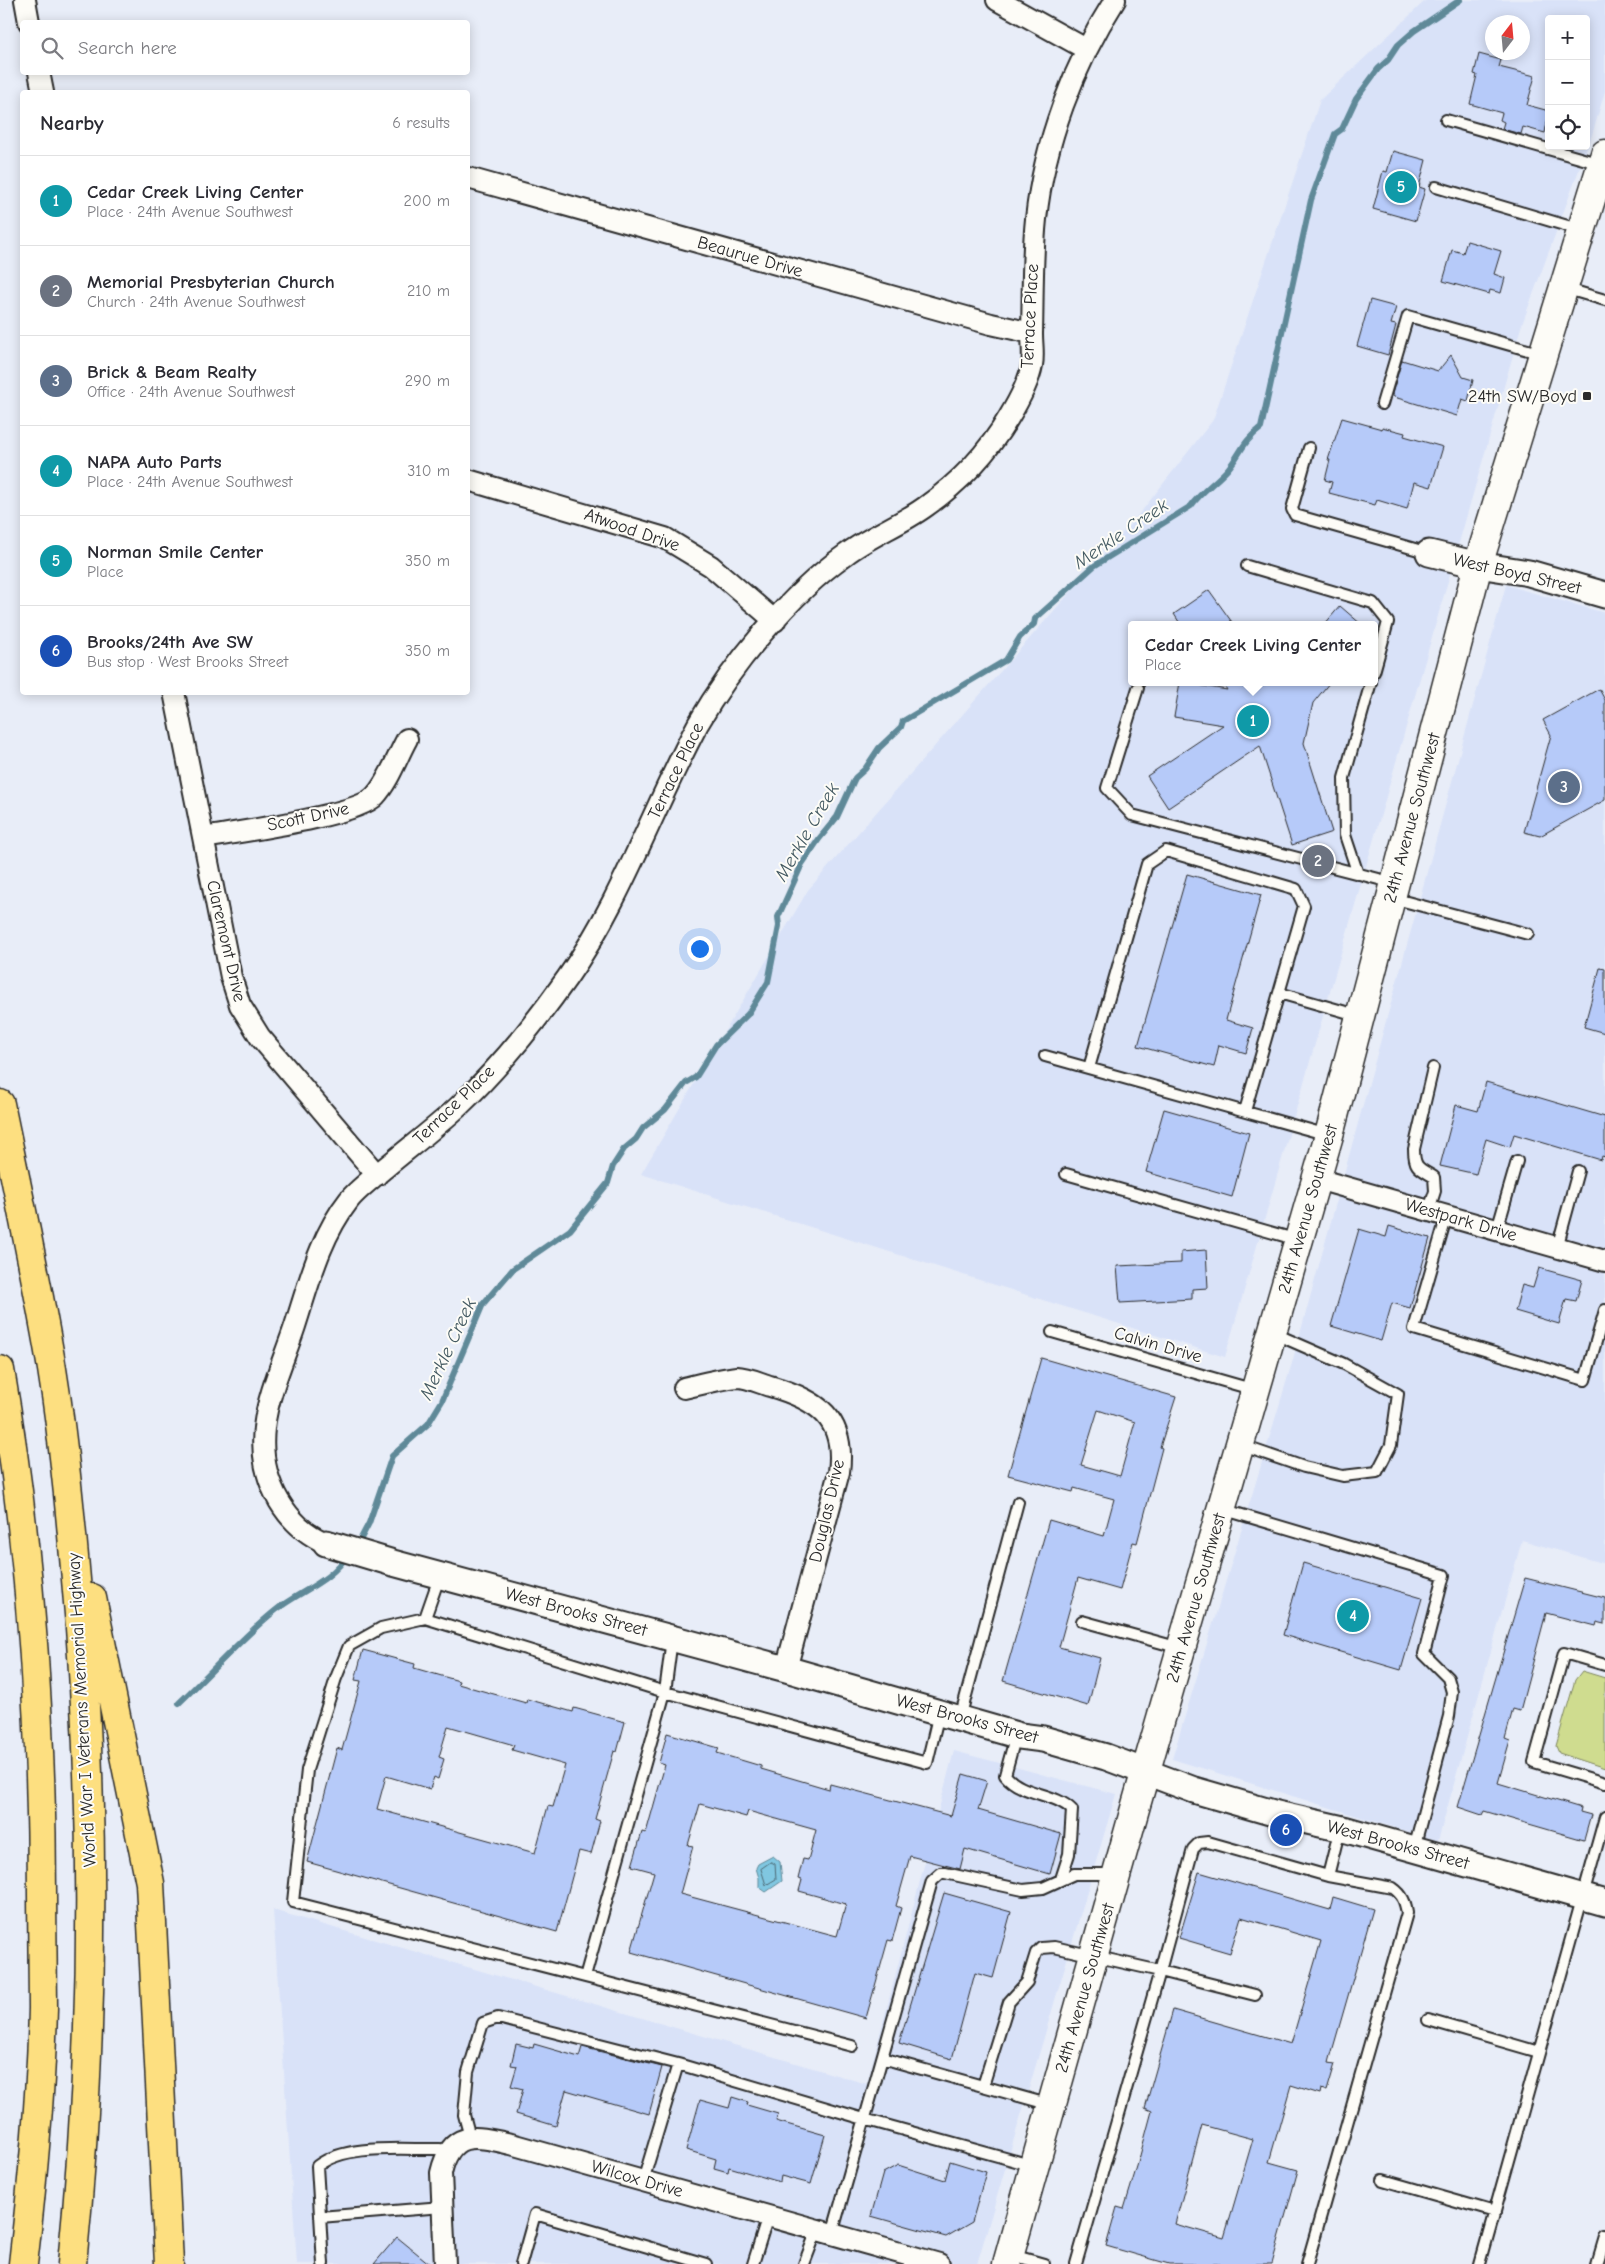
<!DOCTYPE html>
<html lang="en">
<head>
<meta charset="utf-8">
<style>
  body { margin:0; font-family:"Comic Neue",sans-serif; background:#f7f7f7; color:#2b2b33 }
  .controls { position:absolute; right:15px; top:15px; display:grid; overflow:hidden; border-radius:5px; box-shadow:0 2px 12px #0003 }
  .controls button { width:45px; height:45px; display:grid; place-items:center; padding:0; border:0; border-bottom:1px solid #e1e1e2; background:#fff; color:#2b2b33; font:25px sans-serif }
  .compass { position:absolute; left:1485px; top:15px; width:45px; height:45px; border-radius:50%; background:#fff; box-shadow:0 2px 12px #0003; rotate:16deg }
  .you { position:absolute; left:699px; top:948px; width:18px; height:18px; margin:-12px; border:4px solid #fff; border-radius:50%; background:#1a73e8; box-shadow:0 0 0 8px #1a73e833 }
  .badge { display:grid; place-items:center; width:32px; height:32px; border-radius:50%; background:#ea580c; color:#fff; font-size:16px; font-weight:700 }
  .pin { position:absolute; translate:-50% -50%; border:2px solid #fff; box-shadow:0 1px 5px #0006 }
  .popup { position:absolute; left:1128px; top:621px; width:250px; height:65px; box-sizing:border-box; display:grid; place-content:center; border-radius:5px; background:#fff; filter:drop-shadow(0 1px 4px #0005); font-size:16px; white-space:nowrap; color:#7c7c81 }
  .popup b { font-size:19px; color:#2b2b33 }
  .popup::after { content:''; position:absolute; left:50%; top:100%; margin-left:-10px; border:10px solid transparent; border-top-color:#fff }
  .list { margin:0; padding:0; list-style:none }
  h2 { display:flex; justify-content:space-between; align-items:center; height:65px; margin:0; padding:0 20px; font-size:21px }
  h2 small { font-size:16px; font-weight:400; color:#7c7c81 }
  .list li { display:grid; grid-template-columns:32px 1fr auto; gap:15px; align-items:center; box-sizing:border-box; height:90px; padding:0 20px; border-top:1px solid #e1e1e2 }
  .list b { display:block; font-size:19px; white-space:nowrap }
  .list p { margin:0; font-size:16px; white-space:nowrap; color:#7c7c81 }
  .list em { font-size:16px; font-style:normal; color:#7c7c81 }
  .icon { flex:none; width:28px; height:28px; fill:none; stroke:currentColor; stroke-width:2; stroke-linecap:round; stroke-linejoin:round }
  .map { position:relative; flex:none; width:1605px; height:2264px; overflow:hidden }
  .search { position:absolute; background:#fff; box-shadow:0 2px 12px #0003; left:20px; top:20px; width:450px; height:55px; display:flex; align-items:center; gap:12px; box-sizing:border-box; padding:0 18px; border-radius:5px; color:#7c7c81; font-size:19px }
  .panel { position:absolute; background:#fff; box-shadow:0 2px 12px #0003; left:20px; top:90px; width:450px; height:605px; border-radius:5px }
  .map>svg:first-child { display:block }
</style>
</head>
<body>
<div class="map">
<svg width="1605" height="2264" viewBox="0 0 1605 2264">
  <rect width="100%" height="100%" fill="#e8edf8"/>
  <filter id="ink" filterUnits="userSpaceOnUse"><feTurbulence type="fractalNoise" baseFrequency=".02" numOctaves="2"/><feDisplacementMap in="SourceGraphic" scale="10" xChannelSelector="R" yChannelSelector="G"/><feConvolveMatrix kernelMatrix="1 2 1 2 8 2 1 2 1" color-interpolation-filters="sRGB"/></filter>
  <g filter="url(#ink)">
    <path fill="#d9e2f8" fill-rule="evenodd" d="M1426,0H1605V91L1593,132L1521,327L1225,1357L641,1174L808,890L1141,512L1213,420L1320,100ZM1549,19H1586V146H1549ZM1492,22H1522V52H1492ZM1132,625H1374V682H1132Z
      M1506,585L1605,613V1564L1522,1540L1438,1841L1172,1759L1292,1363Z
      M954,1751L1116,1794L977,2264H297L273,1910L867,2084Z"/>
    <path fill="#cfdc8f" stroke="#7d845d" d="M1582,1671L1605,1678V1768L1559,1753L1556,1746L1575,1680Z"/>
    <path fill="#80c7e1" stroke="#5e8998" d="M773,1856L780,1862L782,1881L766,1892L759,1887V1878L756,1868L758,1864Z"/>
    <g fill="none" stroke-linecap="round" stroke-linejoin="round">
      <path stroke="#4d6974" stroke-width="1" d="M771,1862L775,1864L776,1879L766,1885L761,1869Z"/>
      <path stroke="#5e8998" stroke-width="6" d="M357,1546L369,1523L392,1456L428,1424L442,1401L483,1304L513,1269L570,1230L608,1183L613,1166L624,1149L636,1139L643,1128L665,1110L686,1083L696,1077L716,1045L748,1014L768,982L779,926L778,917L802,864L819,839L837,817L855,778L865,769L879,748L901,727L903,721L1006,660L1020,637L1034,624L1035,619L1094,566L1191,506C1201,492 1215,483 1227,470C1241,454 1242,442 1261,428L1311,200L1335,134L1342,129L1356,99L1378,69L1388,60L1398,45L1414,31L1460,0
        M179,1703C211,1673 242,1637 276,1610C300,1591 332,1581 348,1554"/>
    </g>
    <path fill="#b6caf9" stroke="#2b2b2b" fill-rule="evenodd" d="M1479,54L1501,60L1499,67L1535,76L1527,105L1549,111L1545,133L1523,127L1521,134L1502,129L1504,122L1500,120L1502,113L1470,104L1477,75L1474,74Z
      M1393,151L1426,160L1419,187L1425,189L1416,221L1373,209L1383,171L1387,172Z
      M1467,241L1501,251L1494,274L1505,278L1501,293L1490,290L1489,294L1443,281L1452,250L1463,253Z
      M1370,300L1396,307L1391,324L1396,325L1388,355L1357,346Z
      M1451,355L1463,377L1473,380L1468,401L1462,399L1457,416L1394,397L1392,394L1402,360L1438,371Z
      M1342,418L1382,429V427L1405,433L1404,436L1443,447L1431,487L1414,482L1407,509L1377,500L1375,505L1329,493L1332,482L1325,480L1330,460H1328Z
      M1209,590L1234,625H1181L1174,614Z
      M1340,606L1362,625H1324Z
      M1180,682L1227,690L1222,682H1330L1313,703L1304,743L1332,832L1292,845L1260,746L1168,808L1147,776L1223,725L1174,717Z
      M1599,689L1605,700V800L1540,836L1524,832L1551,735L1543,720Z
      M1187,874L1261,895L1226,1020L1253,1028L1246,1053L1219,1045L1214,1067L1138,1046Z
      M1600,968L1605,969V1033L1584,1027Z
      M1486,1082L1605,1117V1157L1602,1156L1601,1160L1514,1134L1510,1147L1486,1139L1476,1174L1440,1166L1456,1105L1478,1111Z
      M1164,1109L1249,1133L1232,1197L1146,1172Z
      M1389,1226L1430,1238L1410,1308L1392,1303L1381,1341L1331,1326L1359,1229L1386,1237Z
      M1206,1250L1208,1288L1192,1289V1299L1120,1303L1117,1266L1181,1263V1252Z
      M1539,1268L1582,1280L1576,1301L1566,1299L1559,1324L1515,1311L1522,1285L1533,1288Z
      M1041,1358L1176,1397L1160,1447L1162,1448L1137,1543L1133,1542L1120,1590L1078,1578L1059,1647L1100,1658L1088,1706L1003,1681L1049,1520L1104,1536L1114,1499L1074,1488L1073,1492L1008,1475ZM1098,1410L1135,1422L1120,1476L1081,1465Z
      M1303,1563L1422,1598L1401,1670L1283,1635Z
      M1525,1578L1605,1598V1624L1597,1622L1596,1626L1546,1613L1520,1711L1513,1709L1505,1739L1510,1741L1498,1783L1581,1808L1580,1812L1591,1815L1584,1840L1484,1811L1482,1815L1458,1807Z
      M363,1650L415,1664L414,1668L459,1681L458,1684L526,1703L527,1699L573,1712L574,1708L625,1722L617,1752L614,1751L595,1819L600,1821L591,1854L579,1851L557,1932L307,1862L337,1748L342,1750L361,1681L355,1680ZM448,1726L514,1745L512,1750L565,1765L553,1807L548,1806L535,1853L377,1809L386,1776L430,1789L434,1777L438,1779L444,1759L439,1757Z
      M667,1733L719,1748L717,1753L761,1766V1769L829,1789L830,1784L951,1816L963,1774L987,1781L978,1810L1061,1834L1050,1874L965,1849L960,1869L910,1856L896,1906L901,1908L892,1941L888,1940L866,2018L631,1952L654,1872L632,1866L642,1832L646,1833L665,1765L659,1763ZM700,1804L746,1817L748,1811L816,1830L808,1860L803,1859L798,1879L802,1880L799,1891L846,1904L837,1936L680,1894L693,1846L688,1845Z
      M1199,1872L1330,1910L1333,1897L1373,1909L1331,2055L1329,2063L1335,2064L1327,2091L1321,2089L1320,2094L1291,2085L1269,2162L1298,2170L1272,2264H1169L1106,2246L1117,2207L1124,2209L1138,2163L1152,2111L1145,2108L1173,2010L1291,2044L1321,1941L1241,1917L1230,1953L1179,1938ZM1202,2125L1253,2139L1224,2238L1175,2224Z
      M944,1893L1011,1912L993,1978L975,1973L952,2059L899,2043Z
      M516,2044L533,2048L534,2044L579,2057L582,2047L662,2067L649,2114L566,2090L556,2126L516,2114L523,2089L511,2086L517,2066L511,2065Z
      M732,2097L748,2102L747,2105L778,2114L776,2121L825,2135L811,2184L781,2176L780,2182L729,2167L728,2172L714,2168L716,2159L686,2150L700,2100L729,2108Z
      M950,2161L986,2172L972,2222L946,2237L871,2216L883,2173L898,2165L945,2180Z
      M397,2237L430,2264H374Z"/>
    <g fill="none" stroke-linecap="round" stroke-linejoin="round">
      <defs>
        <path id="service" d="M1446,120L1601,164
          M1436,187L1581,230
          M1564,288L1605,300
          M1382,404L1408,316L1542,354
          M1309,448L1292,509L1295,515L1429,553
          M1247,566L1373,603L1388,622L1374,672
          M1138,688L1107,788L1132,815L1394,883
          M1358,874L1345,835L1344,778L1371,682
          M1392,898L1528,934
          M1279,993L1360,1016
          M1045,1056L1328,1135
          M1089,1068L1147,864L1166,851L1296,889L1304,906L1245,1111
          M1066,1174L1298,1240
          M1429,1210L1435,1191L1434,1177C1419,1168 1414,1168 1414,1149L1433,1068
          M1447,1215L1414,1329L1585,1380L1605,1310
          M1497,1230L1517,1161
          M1557,1248L1578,1171
          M1052,1332L1255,1390
          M1240,1445L1304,1467L1343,1476L1377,1472L1391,1445L1398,1394L1344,1364L1273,1333
          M1222,1509L1444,1575L1424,1654L1448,1678L1452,1692L1449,1716L1414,1848
          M425,1618L440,1575
          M1082,1621L1180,1648
          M672,1639L665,1692L585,1977L852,2046
          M1605,1665L1564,1653L1534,1762L1605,1783
          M960,1718L1018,1502
          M1016,1735L1005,1775C1022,1796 1055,1792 1072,1810L1069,1854L1061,1879
          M585,1977L293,1902L307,1770L336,1678L349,1646L381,1628L425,1618L665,1692L927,1763L939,1713
          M1428,2020L1539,2052
          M882,2058L932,1881L941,1873H945L1023,1890L1043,1888L1074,1874H1115
          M983,2086L1009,2002L1027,1982L1036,1953L1041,1948L1054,1947L1160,1971L1193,1849L1199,1843L1208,1842L1328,1876L1340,1828
          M470,2137L464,2115L468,2072L483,2023L498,2018L678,2064L864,2119L1034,2166
          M1383,2180L1495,2212
          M643,2181L678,2064
          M320,2217L442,2207
          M832,2234L882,2058L1051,2105
          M1012,2255L1044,2264
          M323,2264L317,2166C347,2143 403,2150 440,2149L448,2152
          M521,2264L535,2214L706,2264
          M753,2264L768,2216
          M804,2264L817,2230
          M1076,2264L1160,1971L1255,1995
          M1307,2264L1407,1913C1405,1902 1403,1895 1393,1888L1328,1876
          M1480,2264L1605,1817
          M1597,2264L1605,2237"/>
        <path id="minor" d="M25,0L29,22
          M997,0L1086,49
          M39,72L43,92
          M468,178L991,324L1032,333
          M468,480L665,538L711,566L775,621
          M174,692L231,977L240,1005L260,1037L377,1175
          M204,838C236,832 357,816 375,796C389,781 397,757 407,739
          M1317,1179L1605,1261
          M684,1388C701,1384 719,1379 737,1377C747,1377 760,1383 770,1386C818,1400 846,1418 839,1472L786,1669
          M326,1543C305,1534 291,1521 279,1501C244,1440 275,1386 295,1326C309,1283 320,1237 349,1200C359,1188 374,1177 386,1167C410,1147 435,1128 458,1107C497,1070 536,1022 567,978C622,900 653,808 698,724C731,666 791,593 845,555C870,536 900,525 925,507C959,483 988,453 1009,417C1018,402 1029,382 1032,365C1034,355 1032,344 1032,334C1033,296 1032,257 1036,219C1044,143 1074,64 1115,0
          M445,2264L441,2173C451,2129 475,2136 511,2144L939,2264"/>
        <path id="tertiary" d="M1429,553L1478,565L1529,573L1605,595
          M326,1543L393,1563L786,1669L1020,1736L1043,1739L1106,1757L1194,1790L1277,1814L1347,1830L1605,1903"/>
        <path id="secondary" d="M1007,2264L1136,1805L1329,1135L1478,565L1605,154"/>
        <path id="motorway" d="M0,1104C18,1192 37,1280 52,1369C65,1450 72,1532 79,1614C96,1831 94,2047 72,2264
          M0,1370C30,1544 42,1719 42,1895C42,1933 43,1970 43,2008C41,2093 33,2179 23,2264
          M92,1598L150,1883L169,2264"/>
      </defs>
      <use href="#service" stroke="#2b2b2b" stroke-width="14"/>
      <use href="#minor" stroke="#2b2b2b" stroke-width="24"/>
      <use href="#tertiary" stroke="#2b2b2b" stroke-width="29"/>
      <use href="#secondary" stroke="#2b2b2b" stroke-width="31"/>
      <use href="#motorway" stroke="#2b2b2b" stroke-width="31"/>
      <use href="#service" stroke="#fdfcf7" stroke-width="10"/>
      <use href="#minor" stroke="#fdfcf7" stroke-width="20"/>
      <use href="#tertiary" stroke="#fdfcf7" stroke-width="25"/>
      <use href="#secondary" stroke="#fdfcf7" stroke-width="28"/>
      <use href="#motorway" stroke="#fddf80" stroke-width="28"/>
    </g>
  </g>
  <rect fill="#2b2b2b" stroke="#fdfcf7" stroke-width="2" x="1582" y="391" width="10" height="10" rx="2.5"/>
  <g text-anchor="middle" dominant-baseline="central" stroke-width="4" stroke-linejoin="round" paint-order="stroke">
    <g font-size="18" fill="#2b2b2b" stroke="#fdfcf7">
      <text transform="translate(750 257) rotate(16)">Beaurue Drive</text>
      <text transform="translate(1030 316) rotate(-87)">Terrace Place</text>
      <text transform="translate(632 530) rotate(19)">Atwood Drive</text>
      <text transform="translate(1517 574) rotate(13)">West Boyd Street</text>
      <text transform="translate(676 771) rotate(-64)">Terrace Place</text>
      <text transform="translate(308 817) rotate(-12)">Scott Drive</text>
      <text transform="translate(1412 818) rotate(-75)">24th Avenue Southwest</text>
      <text transform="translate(226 941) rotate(77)">Claremont Drive</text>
      <text transform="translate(454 1105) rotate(-44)">Terrace Place</text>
      <text transform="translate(1308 1209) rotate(-74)">24th Avenue Southwest</text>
      <text transform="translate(1461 1220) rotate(16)">Westpark Drive</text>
      <text transform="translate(1158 1345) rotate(16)">Calvin Drive</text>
      <text transform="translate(827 1511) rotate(-77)">Douglas Drive</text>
      <text transform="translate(1196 1598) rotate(-74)">24th Avenue Southwest</text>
      <text transform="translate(576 1612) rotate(15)">West Brooks Street</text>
      <text transform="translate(82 1710) rotate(-93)">World War I Veterans Memorial Highway</text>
      <text transform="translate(967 1719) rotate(15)">West Brooks Street</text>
      <text transform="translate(1398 1845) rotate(15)">West Brooks Street</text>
      <text transform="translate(1085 1988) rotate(-74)">24th Avenue Southwest</text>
      <text transform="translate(637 2179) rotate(16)">Wilcox Drive</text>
    </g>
    <g font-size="18" fill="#2b2b2b" stroke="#fdfcf7" text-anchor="end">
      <text x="1577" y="396">24th SW/Boyd</text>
    </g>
    <g font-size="19" font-style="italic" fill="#445a62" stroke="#fdfcf7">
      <text transform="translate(1121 534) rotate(-34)">Merkle Creek</text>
      <text transform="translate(807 832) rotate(-60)">Merkle Creek</text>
      <text transform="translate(448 1349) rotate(-65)">Merkle Creek</text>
    </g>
  </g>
</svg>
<div class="controls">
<button>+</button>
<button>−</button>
<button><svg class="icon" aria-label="locate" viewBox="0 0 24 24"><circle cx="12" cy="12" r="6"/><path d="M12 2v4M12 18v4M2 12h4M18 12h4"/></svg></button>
</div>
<svg class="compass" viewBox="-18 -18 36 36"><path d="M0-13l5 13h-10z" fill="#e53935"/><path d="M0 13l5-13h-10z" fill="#7c7c81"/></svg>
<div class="you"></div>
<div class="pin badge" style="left:1253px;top:721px;background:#0f9aa8">1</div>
<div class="popup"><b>Cedar Creek Living Center</b>Place</div>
<div class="pin badge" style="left:1318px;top:861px;background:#6b7280">2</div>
<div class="pin badge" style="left:1564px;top:787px;background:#5c6f8a">3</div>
<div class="pin badge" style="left:1353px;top:1616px;background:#0f9aa8">4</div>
<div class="pin badge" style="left:1401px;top:187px;background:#0f9aa8">5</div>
<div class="pin badge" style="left:1286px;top:1830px;background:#1a4fb4">6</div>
<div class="search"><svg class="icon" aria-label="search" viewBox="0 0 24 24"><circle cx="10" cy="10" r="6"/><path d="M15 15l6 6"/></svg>Search here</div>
<section class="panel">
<h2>Nearby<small>6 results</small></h2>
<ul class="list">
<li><span class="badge" style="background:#0f9aa8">1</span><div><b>Cedar Creek Living Center</b><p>Place · 24th Avenue Southwest</p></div><em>200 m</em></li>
<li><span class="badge" style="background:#6b7280">2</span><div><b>Memorial Presbyterian Church</b><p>Church · 24th Avenue Southwest</p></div><em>210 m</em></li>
<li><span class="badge" style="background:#5c6f8a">3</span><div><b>Brick &amp; Beam Realty</b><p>Office · 24th Avenue Southwest</p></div><em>290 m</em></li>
<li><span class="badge" style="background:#0f9aa8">4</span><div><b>NAPA Auto Parts</b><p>Place · 24th Avenue Southwest</p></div><em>310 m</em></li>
<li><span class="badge" style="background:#0f9aa8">5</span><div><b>Norman Smile Center</b><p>Place</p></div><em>350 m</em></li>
<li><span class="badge" style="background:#1a4fb4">6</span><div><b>Brooks/24th Ave SW</b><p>Bus stop · West Brooks Street</p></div><em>350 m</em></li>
</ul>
</section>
</div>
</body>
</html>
